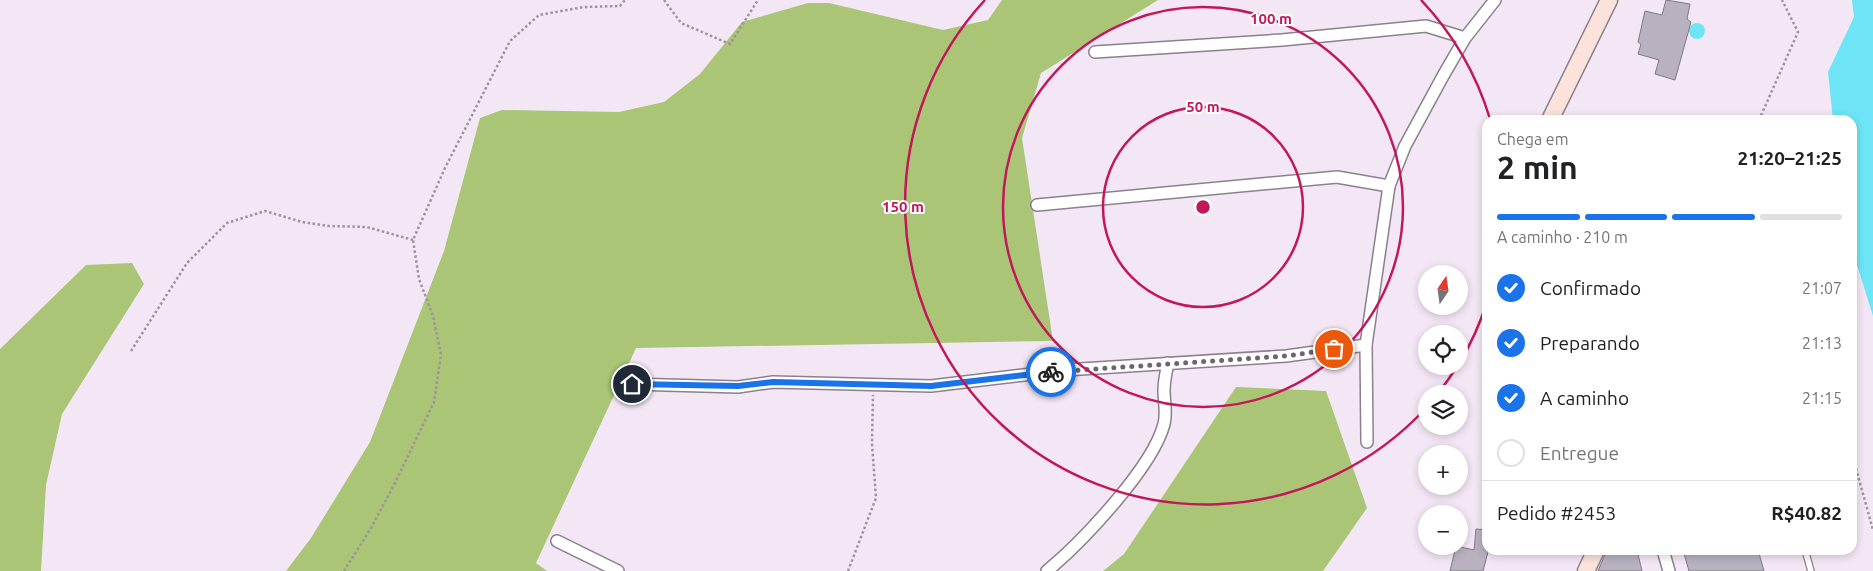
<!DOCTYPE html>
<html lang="pt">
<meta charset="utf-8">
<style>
body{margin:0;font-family:Ubuntu,sans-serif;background:#f6f6f6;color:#202124;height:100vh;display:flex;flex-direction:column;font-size:19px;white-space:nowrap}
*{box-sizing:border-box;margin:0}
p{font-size:16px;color:#757577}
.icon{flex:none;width:28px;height:28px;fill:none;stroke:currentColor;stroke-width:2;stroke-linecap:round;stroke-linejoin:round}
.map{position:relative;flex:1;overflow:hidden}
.sheet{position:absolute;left:1482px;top:115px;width:375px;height:440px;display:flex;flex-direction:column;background:#fff;border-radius:15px;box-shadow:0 2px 8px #0003}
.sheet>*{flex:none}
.needle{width:32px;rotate:13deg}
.tools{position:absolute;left:1418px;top:265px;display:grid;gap:10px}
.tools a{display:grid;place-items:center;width:50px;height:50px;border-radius:50%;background:#fff;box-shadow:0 2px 8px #0003;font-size:25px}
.pin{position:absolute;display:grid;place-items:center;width:42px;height:42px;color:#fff;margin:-21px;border:2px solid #fff;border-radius:50%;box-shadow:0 1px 5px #0007}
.courier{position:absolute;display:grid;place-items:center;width:50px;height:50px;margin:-25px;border:4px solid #1a73e8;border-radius:50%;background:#fff;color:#222;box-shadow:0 1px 6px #0007}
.head em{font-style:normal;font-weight:700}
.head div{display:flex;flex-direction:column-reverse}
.head{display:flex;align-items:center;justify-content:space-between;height:85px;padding:0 15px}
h1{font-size:32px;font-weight:700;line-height:38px}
.bar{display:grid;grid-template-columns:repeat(4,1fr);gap:8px 5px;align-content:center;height:60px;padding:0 15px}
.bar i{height:6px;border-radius:4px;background:#e0e0e0}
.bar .on{background:#1a73e8}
.bar p{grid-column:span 4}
.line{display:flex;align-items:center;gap:12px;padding:0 15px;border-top:1px solid #e0e0e0}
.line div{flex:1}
ol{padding:0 15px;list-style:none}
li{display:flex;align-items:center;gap:15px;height:55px}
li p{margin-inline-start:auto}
li .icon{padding:5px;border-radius:50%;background:#1a73e8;color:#fff;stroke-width:4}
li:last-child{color:#757577}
li i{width:28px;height:28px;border:2px solid #e0e0e0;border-radius:50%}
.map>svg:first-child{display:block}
.forest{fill:#a9c575}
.water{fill:#6ee5f7}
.building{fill:#b9b1c0;stroke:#7f7885}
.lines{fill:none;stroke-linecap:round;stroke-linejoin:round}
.service-casing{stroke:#8b808c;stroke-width:8}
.minor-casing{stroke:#8b808c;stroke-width:14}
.secondary-casing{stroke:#8b808c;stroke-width:19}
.path{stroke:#9c939d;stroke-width:2.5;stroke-dasharray:2.5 2.5;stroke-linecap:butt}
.service{stroke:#fff;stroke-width:5.5}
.minor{stroke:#fff;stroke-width:11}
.secondary{stroke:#fbe3dc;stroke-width:16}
.done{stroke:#6d666e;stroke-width:5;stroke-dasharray:0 9}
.route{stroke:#1a73e8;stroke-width:6}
.ring{fill:none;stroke:#c2185b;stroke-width:2.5}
.centre{fill:#c2185b;stroke:#fff;stroke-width:2.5}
.ring-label{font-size:15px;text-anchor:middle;font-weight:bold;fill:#c2185b;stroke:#fff;stroke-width:4;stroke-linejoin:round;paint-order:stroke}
</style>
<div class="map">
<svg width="1873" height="571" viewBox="0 0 1873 571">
<rect width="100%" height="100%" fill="#f4e7f5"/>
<g class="forest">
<polygon points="1002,0 1158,0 1041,73 1022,138 1053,341 636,348 536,563 547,571 286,571 311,538 370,442 444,251 480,118 502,110 619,112 664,102 700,74 742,22 808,3 829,3 943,30 988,20"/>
<polygon points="132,263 144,284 62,414 46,485 41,571 0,571 0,349 86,265"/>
<polygon points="1236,387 1326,391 1367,508 1323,571 1103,571 1124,554"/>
</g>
<g class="water">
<polygon points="1852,0 1873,0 1873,316 1853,252 1852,120 1833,120 1828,72 1854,17"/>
<circle cx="1697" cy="31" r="8"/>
</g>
<g class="building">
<polygon points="1666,0 1690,4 1687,19 1691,22 1675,80 1655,74 1659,60 1638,54 1641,44 1638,42 1645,11 1662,15"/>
<polygon points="1476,529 1488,530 1488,552 1483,571 1450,571 1456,546 1474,550"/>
<polygon points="1616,550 1637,550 1642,571 1598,571 1606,552"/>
<polygon points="1683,550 1758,550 1764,571 1689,571"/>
</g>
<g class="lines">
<g class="service-casing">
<polyline id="service" points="1805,550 1811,571"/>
</g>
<g class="minor-casing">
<g id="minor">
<polyline points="1095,52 1282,40 1426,26 1465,38"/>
<polyline points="1037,205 1337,177 1389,186"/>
<polyline points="631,384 738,387 773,382 931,386 1065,370 1286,356 1366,345"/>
<polyline points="1367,442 1366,345 1389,186 1405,146 1443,76 1465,38 1495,0"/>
<polyline points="557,541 618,571"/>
<polyline points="1663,550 1669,571"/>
<path d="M1047 571C1082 542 1153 467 1164 424 1167 413 1164 402 1164 390 1164 381 1166 372 1168 363"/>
</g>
</g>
<g class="secondary-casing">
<g id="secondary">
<polyline points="1550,120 1609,0"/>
<polyline points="1586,571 1596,550"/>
</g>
</g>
<g class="path">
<polyline points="664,0 681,23 730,44 758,0"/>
<polyline points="1759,120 1798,32 1782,0"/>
<polyline points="131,351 187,263 227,223 265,211 302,222 329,226 367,227 413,240"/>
<polyline points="1852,454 1873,530"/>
<polyline points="344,571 371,528 394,485 434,402 441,355 433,316 419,279 413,240 445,168 510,41 539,15 584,7 620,6 625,0"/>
<polyline points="848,571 876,498 872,444 873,395"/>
</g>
<use href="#service" class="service"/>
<use href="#minor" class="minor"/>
<use href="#secondary" class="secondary"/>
</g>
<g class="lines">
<polyline class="done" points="1051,372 1286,356 1334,349"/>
<polyline class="route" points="632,384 738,386 773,382 931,386 1051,372"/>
</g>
<g class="ring">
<circle cx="1203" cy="207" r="100"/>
<circle cx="1203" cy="207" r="200"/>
<path d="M1487 302A300 300 0 0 1 1459 364M1456 368A300 300 0 0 1 1439 392M1426 408A300 300 0 1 1 985 0M1421 0A300 300 0 0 1 1490 119"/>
</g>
<circle cx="1203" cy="207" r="8" class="centre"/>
<g class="ring-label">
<text x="1271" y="24">100 m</text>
<text x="1203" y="112">50 m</text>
<text x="903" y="212">150 m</text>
</g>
</svg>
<div class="tools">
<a><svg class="needle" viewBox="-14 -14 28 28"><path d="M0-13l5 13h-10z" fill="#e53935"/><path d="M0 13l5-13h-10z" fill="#757577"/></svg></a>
<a><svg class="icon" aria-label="locate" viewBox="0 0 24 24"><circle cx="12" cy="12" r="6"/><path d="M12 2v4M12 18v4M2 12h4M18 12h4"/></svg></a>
<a><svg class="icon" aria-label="layers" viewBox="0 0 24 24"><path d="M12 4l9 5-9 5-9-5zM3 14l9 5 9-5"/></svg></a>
<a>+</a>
<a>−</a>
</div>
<div class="pin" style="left:1334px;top:349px;background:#ea580c"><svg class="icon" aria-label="bag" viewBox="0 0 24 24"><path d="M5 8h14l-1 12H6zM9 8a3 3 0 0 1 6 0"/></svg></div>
<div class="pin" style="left:632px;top:384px;background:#1f2937"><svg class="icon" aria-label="home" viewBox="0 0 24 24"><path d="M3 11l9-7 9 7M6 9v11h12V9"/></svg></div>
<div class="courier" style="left:1051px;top:372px"><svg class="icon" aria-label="bike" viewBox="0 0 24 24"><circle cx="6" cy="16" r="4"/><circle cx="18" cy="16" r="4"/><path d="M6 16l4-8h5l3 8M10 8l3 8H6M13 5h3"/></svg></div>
<section class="sheet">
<div class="head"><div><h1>2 min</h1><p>Chega em</p></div><em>21:20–21:25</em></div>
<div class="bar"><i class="on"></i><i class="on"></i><i class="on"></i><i></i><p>A caminho · 210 m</p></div>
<ol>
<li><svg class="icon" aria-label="check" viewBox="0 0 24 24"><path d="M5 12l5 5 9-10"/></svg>Confirmado<p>21:07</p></li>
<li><svg class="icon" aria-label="check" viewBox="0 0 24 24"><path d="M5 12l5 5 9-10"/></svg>Preparando<p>21:13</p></li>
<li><svg class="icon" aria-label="check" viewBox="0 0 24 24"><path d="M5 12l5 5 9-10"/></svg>A caminho<p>21:15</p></li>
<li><i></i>Entregue</li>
</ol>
<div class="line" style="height:65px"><div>Pedido #2453</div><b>R$40.82</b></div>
</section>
</div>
